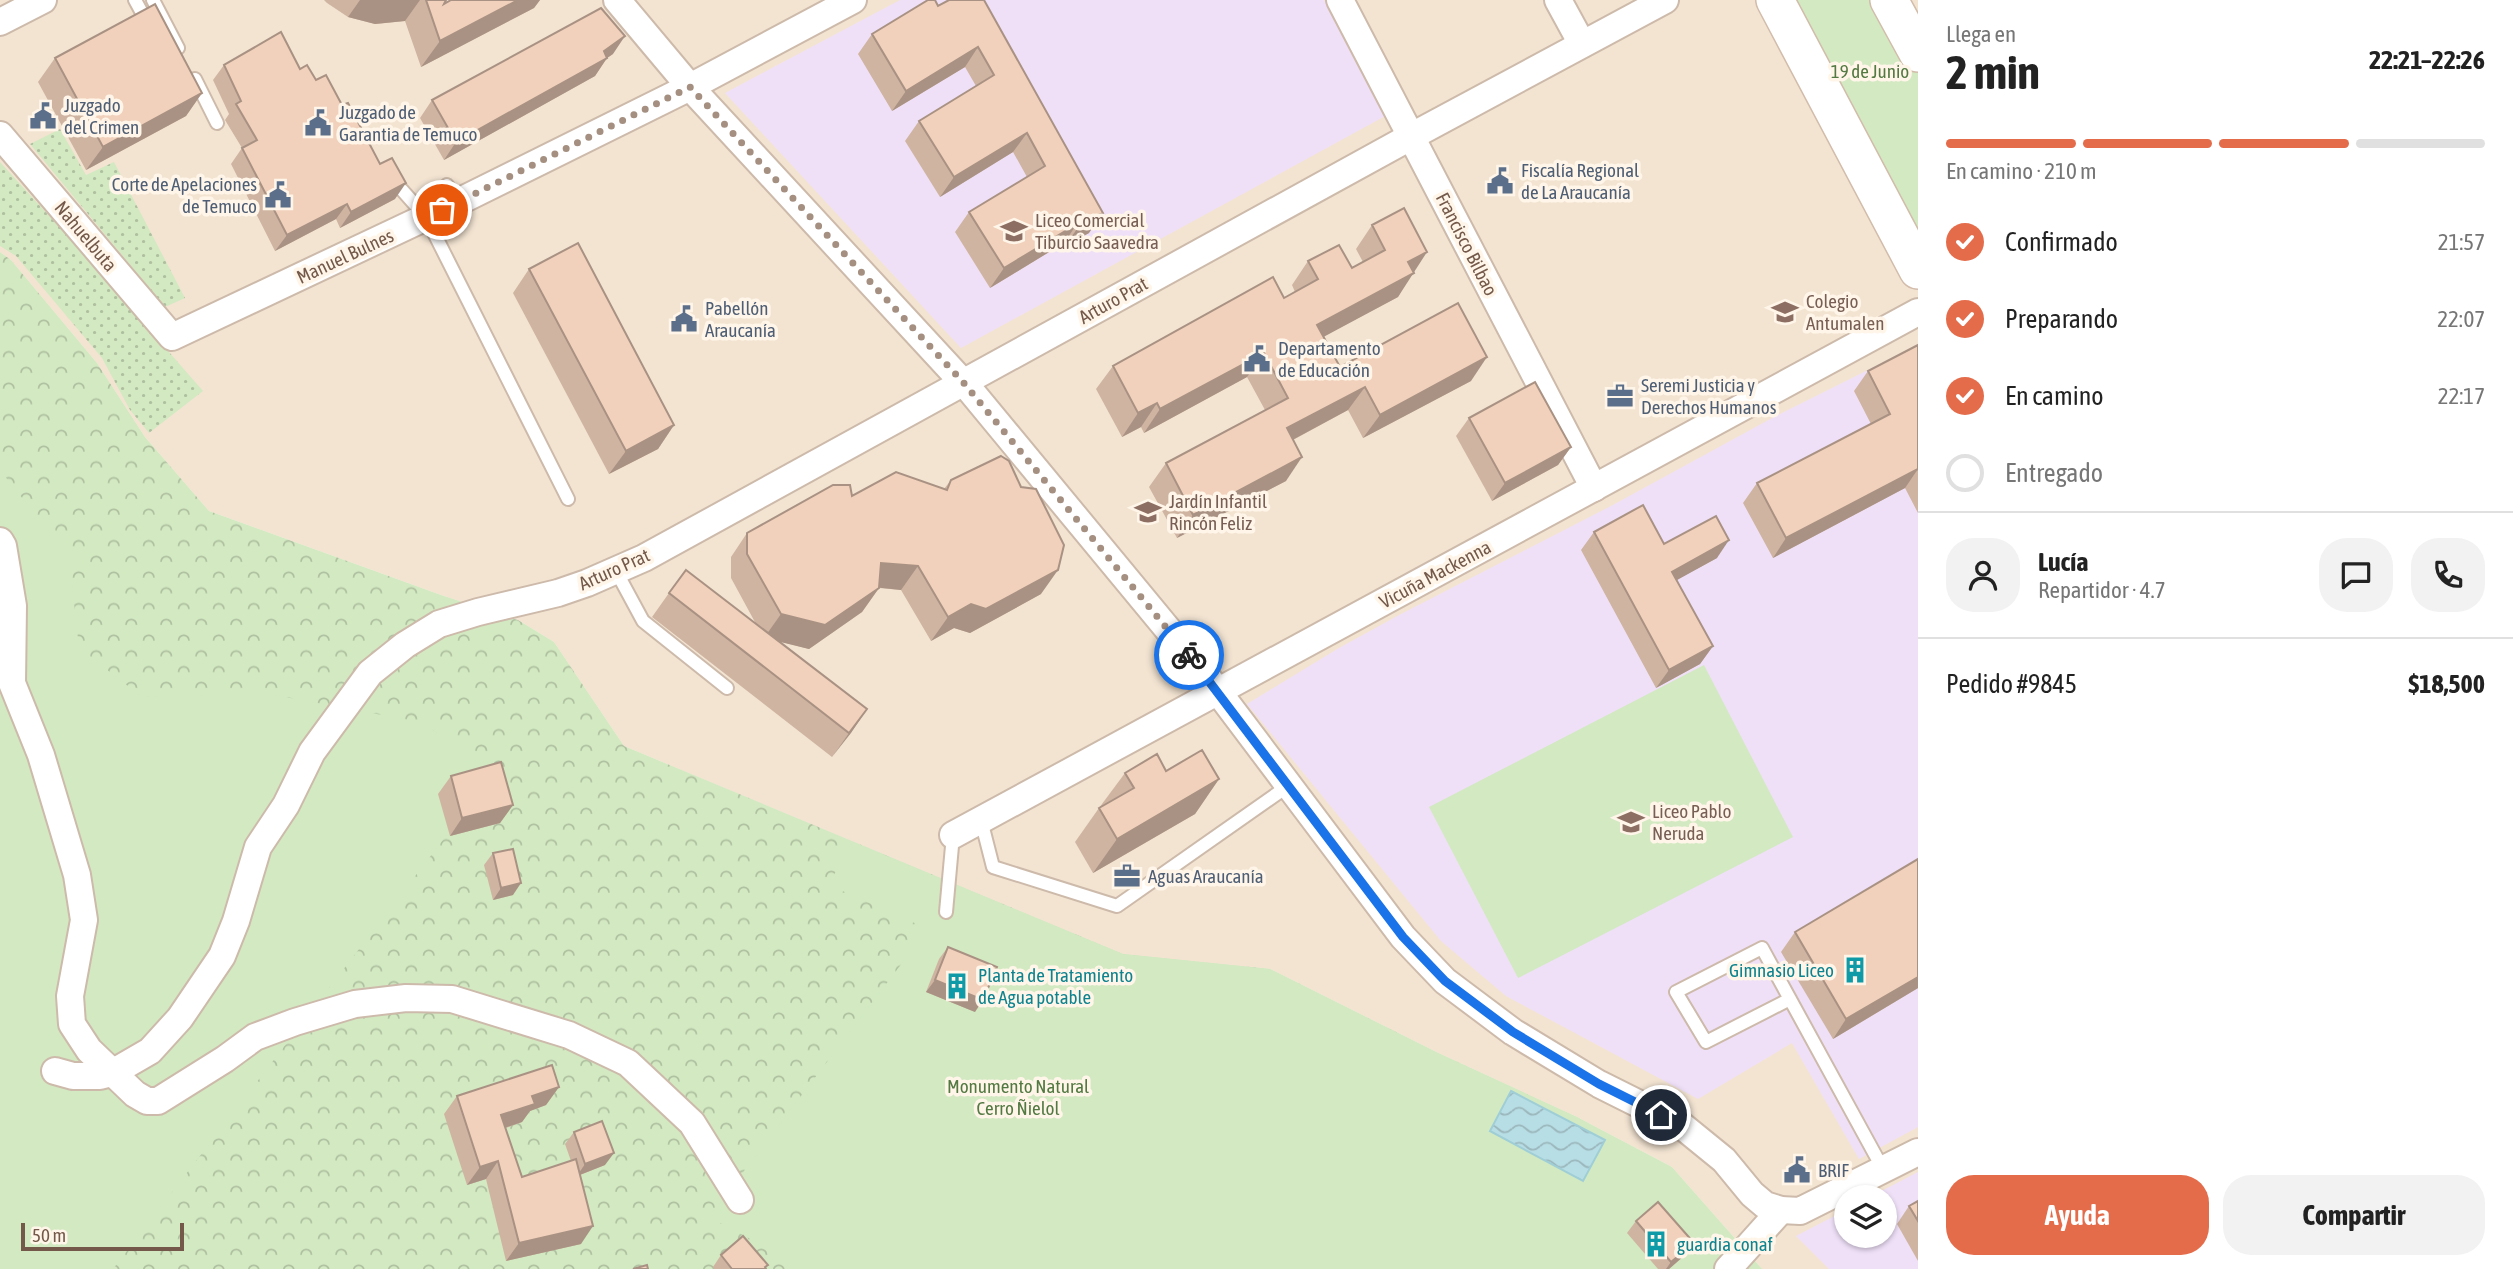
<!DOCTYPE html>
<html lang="es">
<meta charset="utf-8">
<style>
body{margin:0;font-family:"Asap Condensed",sans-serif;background:#f2f2f2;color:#222;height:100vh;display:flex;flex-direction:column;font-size:26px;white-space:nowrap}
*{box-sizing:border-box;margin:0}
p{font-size:23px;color:#767676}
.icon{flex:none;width:38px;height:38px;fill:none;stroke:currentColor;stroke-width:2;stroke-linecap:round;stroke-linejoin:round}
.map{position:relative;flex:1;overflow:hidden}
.drawer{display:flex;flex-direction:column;background:#fff;width:595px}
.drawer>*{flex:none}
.buttons{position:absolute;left:1834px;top:1185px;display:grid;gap:14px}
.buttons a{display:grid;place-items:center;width:63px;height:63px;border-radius:50%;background:#fff;box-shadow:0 2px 5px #0004;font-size:35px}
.scale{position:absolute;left:21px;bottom:18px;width:163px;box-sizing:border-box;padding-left:7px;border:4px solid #74594a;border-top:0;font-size:19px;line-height:24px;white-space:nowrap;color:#74594a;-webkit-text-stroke:5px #fff6e9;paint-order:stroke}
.pin{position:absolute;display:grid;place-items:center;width:60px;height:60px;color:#fff;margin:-30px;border:4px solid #fff;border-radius:50%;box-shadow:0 2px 7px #0007}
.courier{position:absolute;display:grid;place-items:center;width:70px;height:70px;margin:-35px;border:5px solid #1a73e8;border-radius:50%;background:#fff;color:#222;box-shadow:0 2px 9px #0007}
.headline em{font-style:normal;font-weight:700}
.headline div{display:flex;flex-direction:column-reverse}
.headline{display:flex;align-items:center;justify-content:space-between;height:119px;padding:0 28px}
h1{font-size:46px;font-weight:700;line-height:52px}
.bar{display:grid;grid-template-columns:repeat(4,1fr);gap:10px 7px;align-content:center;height:84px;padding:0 28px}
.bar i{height:9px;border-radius:5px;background:#e0e0e0}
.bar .selected{background:#e46c4a}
.bar p{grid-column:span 4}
.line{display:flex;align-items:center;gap:18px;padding:0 28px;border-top:2px solid #e0e0e0}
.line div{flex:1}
.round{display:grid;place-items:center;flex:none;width:74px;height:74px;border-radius:28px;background:#f2f2f2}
ol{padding:0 28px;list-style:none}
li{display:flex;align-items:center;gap:21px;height:77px}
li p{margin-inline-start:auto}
li .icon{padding:7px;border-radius:50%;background:#e46c4a;color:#fff;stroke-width:4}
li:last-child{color:#767676}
li i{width:38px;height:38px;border:4px solid #e0e0e0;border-radius:50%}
.cta{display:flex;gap:14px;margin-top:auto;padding:14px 28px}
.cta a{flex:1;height:80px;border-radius:28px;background:#e46c4a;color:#fff;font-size:28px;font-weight:700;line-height:80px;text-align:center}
.cta a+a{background:#f2f2f2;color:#222}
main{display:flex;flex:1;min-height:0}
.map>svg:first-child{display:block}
.residential{fill:#f3e4d2;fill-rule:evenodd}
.education{fill:#efe0f8}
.grass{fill:url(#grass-dots)}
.forest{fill:url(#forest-crowns)}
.park{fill:#d2e9c2}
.water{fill:url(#water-waves);stroke:#9fced7;stroke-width:2}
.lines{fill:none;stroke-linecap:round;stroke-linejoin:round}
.service-casing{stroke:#cdbaaa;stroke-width:16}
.minor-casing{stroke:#cdbaaa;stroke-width:30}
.secondary-casing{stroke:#d2bcaa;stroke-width:40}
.service{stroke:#fff;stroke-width:12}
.minor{stroke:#fff;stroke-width:26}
.secondary{stroke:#fff;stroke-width:37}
.wall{fill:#cfb4a1}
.shaded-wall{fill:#a99283}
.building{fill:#f1d1bb;stroke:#a99283;stroke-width:2}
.done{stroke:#a48f80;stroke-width:7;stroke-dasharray:0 12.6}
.route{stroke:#1a73e8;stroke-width:9}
.labels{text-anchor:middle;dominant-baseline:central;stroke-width:7;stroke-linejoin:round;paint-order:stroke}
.park-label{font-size:19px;fill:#537942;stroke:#fff6e9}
.service-label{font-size:19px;fill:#4e5e75;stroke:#fff6e9;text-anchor:start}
.education-label{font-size:19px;fill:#785e54;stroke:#fff6e9;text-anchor:start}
.street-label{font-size:19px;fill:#74594a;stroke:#fff6e9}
.culture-label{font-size:19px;fill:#0d838f;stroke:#fff6e9;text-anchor:start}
</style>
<main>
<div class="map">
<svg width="1918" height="1269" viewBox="0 0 1918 1269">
<defs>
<pattern id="grass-dots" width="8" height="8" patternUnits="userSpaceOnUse" patternTransform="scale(1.75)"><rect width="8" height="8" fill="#d2e9c2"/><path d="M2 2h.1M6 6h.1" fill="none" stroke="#afc0a0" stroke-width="1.8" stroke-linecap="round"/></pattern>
<pattern id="forest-crowns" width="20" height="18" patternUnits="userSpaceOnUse" patternTransform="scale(1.75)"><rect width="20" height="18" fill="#d2e9c2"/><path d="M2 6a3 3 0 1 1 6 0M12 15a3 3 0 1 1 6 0" fill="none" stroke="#afc0a0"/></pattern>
<pattern id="water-waves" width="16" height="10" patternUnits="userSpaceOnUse" patternTransform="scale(1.75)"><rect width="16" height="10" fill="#b8dee5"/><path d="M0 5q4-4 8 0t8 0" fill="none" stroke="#9ab7bc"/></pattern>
</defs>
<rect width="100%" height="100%" fill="#fcf2e3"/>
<path class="residential" d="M0 0H1918V1269H1762L1672 1167 1579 1118 1438 1053 1270 969 1123 955 624 746 554 642 518 620 441 595 209 511 145 437 97 363 11 260 0 252ZM1846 1197H1885V1236H1846Z"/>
<g class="education">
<polygon points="900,0 1324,0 1387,115 961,348 725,93"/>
<polygon points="1918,345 1918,1127 1859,1159 1792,1043 1698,1099 1506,996 1441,941 1247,704 1339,648 1401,614 1611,506 1774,417"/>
<polygon points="1918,1172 1918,1269 1829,1269 1796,1236 1846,1210 1846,1236 1885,1236 1885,1197 1870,1197"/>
</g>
<g class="grass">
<polygon points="60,129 86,175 114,162 185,298 165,307 30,144"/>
<polygon points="0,162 73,242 203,391 149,433 130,410 102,358 16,256 0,246"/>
</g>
<polygon class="forest" points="0,252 11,260 97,363 145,437 209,511 441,595 518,620 554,642 624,746 1123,954 1270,969 1438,1053 1579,1118 1762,1269 0,1269"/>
<g class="park">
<polygon points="1784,0 1880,0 1918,69 1918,256"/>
<polygon points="0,470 69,557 79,648 142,697 269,694 425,723 489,780 113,1269 0,1269"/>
<polygon points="1704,665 1793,837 1518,978 1429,807"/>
<polygon points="851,841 1123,954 1270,969 1438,1053 1579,1118 1672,1167 1762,1269 807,1269 709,1217 928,929 829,885"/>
</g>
<polygon class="water" points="1511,1091 1605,1140 1583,1181 1490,1131"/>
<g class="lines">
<g class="service-casing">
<g id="service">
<polyline points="135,0 148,24"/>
<polyline points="153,0 178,48"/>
<polyline points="195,79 217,123"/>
<polyline points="447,185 458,202"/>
<polyline points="402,190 426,217 568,499"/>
<polyline points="616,571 643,621 727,688"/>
<polyline points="981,820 993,867 1117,906 1288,786"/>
<polyline points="946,912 953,835"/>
<polyline points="1790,999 1706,1042 1676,992 1762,948 1883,1169"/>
</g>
</g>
<g class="minor-casing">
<g id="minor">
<polyline points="617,0 690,87 970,390 1204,673 1403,937 1445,981 1513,1032 1599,1084 1681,1125 1724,1160 1752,1194 1765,1205 1781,1210 1800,1211 1918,1152"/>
<polyline points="1340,0 1594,488"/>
<polyline points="1558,0 1582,44"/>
<polyline points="0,22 43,0"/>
<polyline points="0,135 172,337 458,202 690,87 853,0"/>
<polyline points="0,541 3,546 13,606 12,683 41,755 77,875 84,920 70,996 72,1024 89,1050 135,1094 147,1101 158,1101 225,1059 255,1037 295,1022 355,1004 406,998 452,999 569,1035 628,1063 692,1123 740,1200"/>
<polyline points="953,835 1918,312"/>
<polyline points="55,1071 73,1076 100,1076 112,1073 150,1051 180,1018 222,956 236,921 258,847 286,805 312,752 370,673 405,645 439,624 478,612 558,593 587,583 644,558 1412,136 1665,0"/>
<polyline points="1728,1269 1781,1210"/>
</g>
</g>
<g class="secondary-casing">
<g id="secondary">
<polyline points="1775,0 1918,270"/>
<polyline points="1889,0 1918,53"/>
</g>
</g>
<use href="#service" class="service"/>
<use href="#minor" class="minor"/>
<use href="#secondary" class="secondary"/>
</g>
<g class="wall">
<polygon points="324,0 446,0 444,4 451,0 540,0 534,8 421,67 405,21 375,24 348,17 327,3"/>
<polygon points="984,0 1089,233 1065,246 1064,243 990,288 955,232 969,212 1027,177 1013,152 940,197 905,141 919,121 976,86 965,67 892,111 858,54 872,34 938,6"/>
<polygon points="613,54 607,58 595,76 444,160 420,118 432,100"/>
<polygon points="55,58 202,93 186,116 86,170 38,82"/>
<polygon points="224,65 300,69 316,80 342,105 395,199 340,228 336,219 275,251 231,164 242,148 225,120 229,114 213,80"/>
<polygon points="1372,225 1413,271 1398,297 1324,336 1340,367 1471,381 1363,438 1348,410 1293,440 1286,481 1177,538 1149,487 1166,463 1265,410 1247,377 1144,433 1141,427 1122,437 1096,389 1113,366 1284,298 1295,292 1292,285 1308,261 1352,268 1363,262 1356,249"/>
<polygon points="529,269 674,425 658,449 609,474 513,293"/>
<polygon points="1918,345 1918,513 1905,488 1773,558 1743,503 1757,483 1871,424 1854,391 1868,371"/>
<polygon points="1469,418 1571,447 1558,465 1492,501 1456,436"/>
<polygon points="951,480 1041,594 970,633 954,628 931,641 901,590 879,588 862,612 809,649 779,641 867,709 832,757 652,617 669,593 756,624 731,578 731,557 747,533 852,496 944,489"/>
<polygon points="1594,532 1664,544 1717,558 1676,580 1713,646 1700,664 1656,688 1581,550"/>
<polygon points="1166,771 1219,779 1195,814 1093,873 1075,842 1099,808 1125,773"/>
<polygon points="451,776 513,805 500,823 450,836 438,794"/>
<polygon points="493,853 513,895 493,900 484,865"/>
<polygon points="1918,859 1918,988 1833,1039 1781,952 1795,932"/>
<polygon points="948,947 975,1012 926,992 939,959"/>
<polygon points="559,1087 546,1105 530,1111 522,1122 506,1128 522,1177 571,1161 565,1144 574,1132 605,1165 580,1175 581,1244 506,1261 486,1179 467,1185 444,1114 457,1096"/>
<polygon points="1918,1201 1918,1261 1897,1224 1909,1206"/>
<polygon points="1636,1221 1685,1255 1669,1269 1658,1269 1627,1233"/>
<polygon points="721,1255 768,1265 766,1268 766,1269 714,1269 713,1267"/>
</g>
<g class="shaded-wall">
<polygon points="360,0 420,0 405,21 375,24 348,17"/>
<polygon points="518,0 540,0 534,8 421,67 440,41"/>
<polygon points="625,36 613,54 607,58 595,76 444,160 456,142"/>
<polygon points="978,47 965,67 892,111 906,91"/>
<polygon points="202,93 186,116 86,170 103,147"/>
<polygon points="1027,133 1013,152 940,197 954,177"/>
<polygon points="406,183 395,199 340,228 351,212"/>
<polygon points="347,204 336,219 275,251 287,235"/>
<polygon points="1103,213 1089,233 1065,246 1079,226"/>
<polygon points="1077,224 1064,243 990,288 1004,268"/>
<polygon points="1427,252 1398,297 1301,349 1317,325 1408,262"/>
<polygon points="1264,353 1247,377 1144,433 1160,409"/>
<polygon points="1487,357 1471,381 1363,438 1380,415"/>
<polygon points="1365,387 1348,410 1270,452 1287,428"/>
<polygon points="1157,403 1141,427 1122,437 1138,413"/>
<polygon points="674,425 658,449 609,474 626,451"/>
<polygon points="1571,447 1558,465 1492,501 1505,483"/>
<polygon points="1302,457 1286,481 1177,538 1193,515"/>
<polygon points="1918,469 1905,488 1773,558 1786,538"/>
<polygon points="1729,540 1717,558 1659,590 1672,572"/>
<polygon points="881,563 918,566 901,590 864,586"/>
<polygon points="1058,570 1041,594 970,633 954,628 931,641 948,617 971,604"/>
<polygon points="879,588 862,612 809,649 764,638 781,614"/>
<polygon points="1713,646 1700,664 1656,688 1669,670"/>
<polygon points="867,709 851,733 832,757 849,733"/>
<polygon points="1219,779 1195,814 1093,873 1117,839"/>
<polygon points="513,805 500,823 450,836 462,818"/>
<polygon points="521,883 513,895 493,900 501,888"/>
<polygon points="1918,977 1918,988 1833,1039 1846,1019"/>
<polygon points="935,980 983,1000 975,1012 926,992"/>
<polygon points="559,1087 546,1105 530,1111 522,1122 489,1133 501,1115 532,1096"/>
<polygon points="614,1153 605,1165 577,1176 585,1164"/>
<polygon points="498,1161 486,1179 467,1185 480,1167"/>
<polygon points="593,1226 581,1244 506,1261 519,1243"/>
<polygon points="1694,1243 1685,1255 1669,1269 1666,1269 1671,1262"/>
</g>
<g class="building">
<polygon points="426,0 446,0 444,4 451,0 518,0 440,41"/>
<polygon points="928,0 935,0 938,6 949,0 984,0 1103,213 1079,226 1077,224 1004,268 969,212 1045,166 1027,133 954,177 919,121 994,75 978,47 906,91 872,34"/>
<polygon points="155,4 202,93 103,147 55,58"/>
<polygon points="601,8 625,36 604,51 607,58 456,142 432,100"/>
<polygon points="281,32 300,69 307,65 316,80 326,75 342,105 348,103 380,164 392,158 406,183 351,212 347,204 287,235 242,148 257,140 236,104 241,101 224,65"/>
<polygon points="1404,208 1427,252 1408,262 1414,273 1317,325 1340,367 1458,303 1487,357 1380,415 1365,387 1287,428 1302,457 1193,515 1166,463 1288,398 1264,353 1160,409 1157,403 1138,413 1113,366 1273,277 1284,298 1318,279 1308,261 1339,245 1352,268 1385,250 1372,225"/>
<polygon points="578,243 674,425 626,451 529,269"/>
<polygon points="1918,345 1918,469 1786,538 1757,483 1890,414 1868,371"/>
<polygon points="1535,382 1571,447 1505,483 1469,418"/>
<polygon points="1001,456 1009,461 1021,487 1036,489 1064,545 1058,570 986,609 971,604 948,617 918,566 881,563 879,588 825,625 781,614 747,554 747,533 833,485 850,485 852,496 896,472 947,490 951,480"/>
<polygon points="1643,505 1664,544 1716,516 1729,540 1672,572 1713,646 1669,670 1594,532"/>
<polygon points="686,570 867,709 849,733 669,593"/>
<polygon points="1202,750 1219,779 1117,839 1099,808 1134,788 1125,773 1157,754 1166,771"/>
<polygon points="501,762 513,805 462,818 451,776"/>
<polygon points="513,849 521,883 501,888 493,853"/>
<polygon points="1918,859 1918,977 1846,1019 1795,932"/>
<polygon points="948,947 997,967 983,1000 935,980"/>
<polygon points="552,1065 559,1087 532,1096 535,1104 501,1115 522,1177 576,1159 593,1226 519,1243 498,1161 480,1167 457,1096"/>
<polygon points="602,1121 614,1153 585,1164 574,1132"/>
<polygon points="1918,1201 1918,1221 1909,1206"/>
<polygon points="1658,1202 1694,1243 1671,1262 1636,1221"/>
<polygon points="743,1236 768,1265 765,1267 766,1269 732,1269 721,1255"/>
<polygon points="647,1265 648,1269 633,1269"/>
</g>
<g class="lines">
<polyline class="done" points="442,210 690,87 963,382 1189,655"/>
<polyline class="route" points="1189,655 1403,937 1445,981 1513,1032 1599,1084 1661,1115"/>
</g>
<defs>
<g id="civic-bare" transform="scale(2.1)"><path d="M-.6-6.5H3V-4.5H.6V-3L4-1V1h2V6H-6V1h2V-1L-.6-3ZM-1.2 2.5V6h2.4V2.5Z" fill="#5c6f8a" stroke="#fff6e9" stroke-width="2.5" paint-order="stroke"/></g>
<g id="school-bare" transform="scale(2.1)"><path d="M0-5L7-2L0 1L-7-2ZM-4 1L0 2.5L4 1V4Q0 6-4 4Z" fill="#8d6e63" stroke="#fff6e9" stroke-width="2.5" paint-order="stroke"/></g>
<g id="office-bare" transform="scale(2.1)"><path d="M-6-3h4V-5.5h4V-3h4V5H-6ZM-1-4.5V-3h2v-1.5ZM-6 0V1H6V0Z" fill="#5c6f8a" stroke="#fff6e9" stroke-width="2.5" paint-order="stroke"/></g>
<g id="building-bare" transform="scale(2.1)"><path d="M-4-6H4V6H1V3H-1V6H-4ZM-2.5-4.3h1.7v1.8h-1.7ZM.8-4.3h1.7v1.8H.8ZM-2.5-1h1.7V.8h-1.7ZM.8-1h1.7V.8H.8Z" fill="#0f9aa8" stroke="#fff6e9" stroke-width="2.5" paint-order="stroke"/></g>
</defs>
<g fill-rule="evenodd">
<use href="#civic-bare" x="43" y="116"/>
<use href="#civic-bare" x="318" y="123"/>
<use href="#civic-bare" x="1500" y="181"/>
<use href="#civic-bare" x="278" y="195"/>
<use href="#school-bare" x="1014" y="231"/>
<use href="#school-bare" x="1785" y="312"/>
<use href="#civic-bare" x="684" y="319"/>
<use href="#civic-bare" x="1257" y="359"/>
<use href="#office-bare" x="1620" y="396"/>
<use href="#school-bare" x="1148" y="512"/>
<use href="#school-bare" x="1631" y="822"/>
<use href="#office-bare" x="1127" y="876"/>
<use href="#building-bare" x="1855" y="970"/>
<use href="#building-bare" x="957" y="986"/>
<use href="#civic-bare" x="1797" y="1170"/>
<use href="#building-bare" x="1656" y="1244"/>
</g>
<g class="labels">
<g class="park-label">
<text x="1870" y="71">19 de Junio</text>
<text x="1018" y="1086">Monumento Natural<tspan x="1018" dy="22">Cerro Ñielol</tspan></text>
</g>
<g class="service-label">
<text x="64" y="105">Juzgado<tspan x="64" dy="22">del Crimen</tspan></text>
<text x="339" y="112">Juzgado de<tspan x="339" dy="22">Garantia de Temuco</tspan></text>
<text x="1521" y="170">Fiscalía Regional<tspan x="1521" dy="22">de La Araucanía</tspan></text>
<text x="257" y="184" text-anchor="end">Corte de Apelaciones<tspan x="257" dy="22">de Temuco</tspan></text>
<text x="705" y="308">Pabellón<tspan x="705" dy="22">Araucanía</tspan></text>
<text x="1278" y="348">Departamento<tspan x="1278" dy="22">de Educación</tspan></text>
<text x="1641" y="385">Seremi Justicia y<tspan x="1641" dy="22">Derechos Humanos</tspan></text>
<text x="1148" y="876">Aguas Araucanía</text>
<text x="1818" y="1170">BRIF</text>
</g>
<g class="education-label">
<text x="1035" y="220">Liceo Comercial<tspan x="1035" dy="22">Tiburcio Saavedra</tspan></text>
<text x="1806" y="301">Colegio<tspan x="1806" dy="22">Antumalen</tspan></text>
<text x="1169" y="501">Jardín Infantil<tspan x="1169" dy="22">Rincón Feliz</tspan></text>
<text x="1652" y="811">Liceo Pablo<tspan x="1652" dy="22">Neruda</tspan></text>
</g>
<g class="street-label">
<text transform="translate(86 236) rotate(50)">Nahuelbuta</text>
<text transform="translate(1467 244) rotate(63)">Francisco Bilbao</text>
<text transform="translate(345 256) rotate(-25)">Manuel Bulnes</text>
<text transform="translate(1113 300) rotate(-29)">Arturo Prat</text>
<text transform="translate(614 569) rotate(-24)">Arturo Prat</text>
<text transform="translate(1435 574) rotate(-28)">Vicuña Mackenna</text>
</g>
<g class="culture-label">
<text x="1834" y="970" text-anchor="end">Gimnasio Liceo</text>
<text x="978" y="975">Planta de Tratamiento<tspan x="978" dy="22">de Agua potable</tspan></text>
<text x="1677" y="1244">guardia conaf</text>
</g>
</g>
</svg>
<div class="buttons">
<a><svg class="icon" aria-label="layers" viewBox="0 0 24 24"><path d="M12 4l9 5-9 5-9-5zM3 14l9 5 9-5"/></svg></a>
</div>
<div class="scale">50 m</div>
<div class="pin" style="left:442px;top:210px;background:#ea580c"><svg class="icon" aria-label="bag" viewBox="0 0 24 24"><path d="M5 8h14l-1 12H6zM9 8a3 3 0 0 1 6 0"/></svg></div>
<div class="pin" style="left:1661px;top:1115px;background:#1f2937"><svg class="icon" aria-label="home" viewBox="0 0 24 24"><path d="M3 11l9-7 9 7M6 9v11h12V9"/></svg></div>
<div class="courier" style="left:1189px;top:655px"><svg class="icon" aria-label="bike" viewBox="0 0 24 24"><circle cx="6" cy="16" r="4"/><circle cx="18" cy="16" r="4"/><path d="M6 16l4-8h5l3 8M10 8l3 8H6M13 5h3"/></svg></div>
</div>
<section class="drawer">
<div class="headline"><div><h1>2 min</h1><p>Llega en</p></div><em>22:21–22:26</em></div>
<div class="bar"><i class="selected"></i><i class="selected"></i><i class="selected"></i><i></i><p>En camino · 210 m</p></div>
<ol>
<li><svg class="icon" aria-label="check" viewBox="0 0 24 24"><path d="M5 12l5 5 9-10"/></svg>Confirmado<p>21:57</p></li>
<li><svg class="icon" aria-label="check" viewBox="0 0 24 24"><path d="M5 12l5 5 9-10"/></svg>Preparando<p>22:07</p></li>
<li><svg class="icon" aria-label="check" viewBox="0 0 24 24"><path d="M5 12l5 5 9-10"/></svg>En camino<p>22:17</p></li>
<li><i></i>Entregado</li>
</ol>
<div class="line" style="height:126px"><a class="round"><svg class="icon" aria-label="person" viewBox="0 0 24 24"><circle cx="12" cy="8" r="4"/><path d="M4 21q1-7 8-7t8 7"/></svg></a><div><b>Lucía</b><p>Repartidor · 4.7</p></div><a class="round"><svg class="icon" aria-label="chat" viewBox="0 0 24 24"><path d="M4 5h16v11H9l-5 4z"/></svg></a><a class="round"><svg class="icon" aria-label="phone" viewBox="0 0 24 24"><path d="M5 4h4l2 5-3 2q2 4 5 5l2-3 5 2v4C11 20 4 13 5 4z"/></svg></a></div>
<div class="line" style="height:91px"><div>Pedido #9845</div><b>$18,500</b></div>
<div class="cta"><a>Ayuda</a><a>Compartir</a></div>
</section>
</main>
